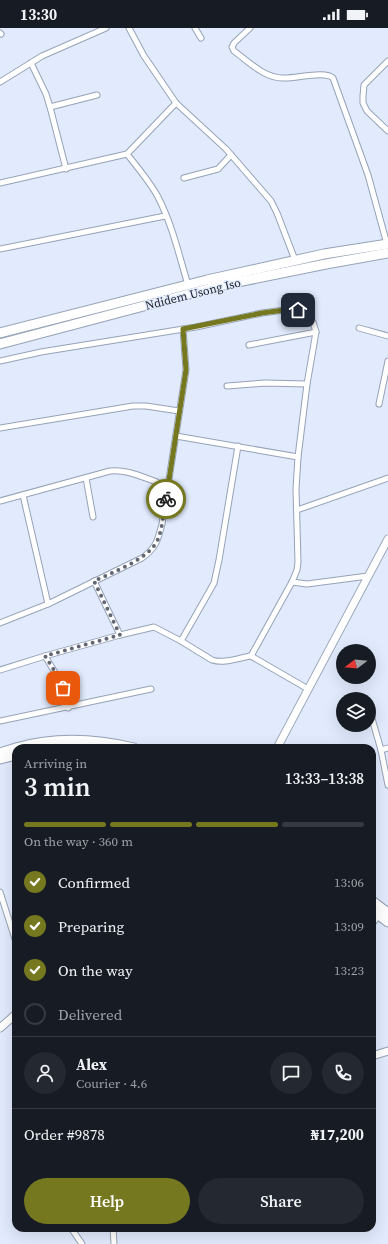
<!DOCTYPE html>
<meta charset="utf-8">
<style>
body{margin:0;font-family:"Source Serif 4",serif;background:#242831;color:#f1f3f6;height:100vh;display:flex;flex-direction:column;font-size:15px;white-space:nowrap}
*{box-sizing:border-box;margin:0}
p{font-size:13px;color:#9ea1a6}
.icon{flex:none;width:22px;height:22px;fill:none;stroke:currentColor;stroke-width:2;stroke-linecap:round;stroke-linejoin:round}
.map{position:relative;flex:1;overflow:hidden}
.panel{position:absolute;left:12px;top:716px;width:364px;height:488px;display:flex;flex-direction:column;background:#171b24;border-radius:12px;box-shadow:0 4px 16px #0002}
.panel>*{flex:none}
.needle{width:26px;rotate:254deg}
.buttons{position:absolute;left:336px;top:616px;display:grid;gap:8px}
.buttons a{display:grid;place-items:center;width:40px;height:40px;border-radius:50%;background:#171b24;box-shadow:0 4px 16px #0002;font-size:20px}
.pin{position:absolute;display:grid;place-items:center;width:34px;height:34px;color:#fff;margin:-17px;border-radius:8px;box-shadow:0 2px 6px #0006}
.courier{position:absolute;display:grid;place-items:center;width:40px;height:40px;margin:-20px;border:3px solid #75781f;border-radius:50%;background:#fff;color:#222;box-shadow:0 1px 5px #0007}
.overview em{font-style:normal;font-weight:600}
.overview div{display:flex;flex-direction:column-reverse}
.overview{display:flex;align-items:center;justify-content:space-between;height:68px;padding:0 12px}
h1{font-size:26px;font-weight:600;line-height:30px}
.bar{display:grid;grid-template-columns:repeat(4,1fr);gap:6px 4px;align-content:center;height:48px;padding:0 12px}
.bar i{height:5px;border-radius:3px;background:#363941}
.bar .on{background:#75781f}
.bar p{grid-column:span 4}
.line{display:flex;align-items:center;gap:10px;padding:0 12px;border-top:1px solid #363941}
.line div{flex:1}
.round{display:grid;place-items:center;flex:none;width:42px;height:42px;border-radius:21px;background:#242831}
ol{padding:0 12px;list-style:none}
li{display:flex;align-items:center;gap:12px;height:44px}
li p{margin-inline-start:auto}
li .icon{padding:4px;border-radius:50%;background:#75781f;color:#fff;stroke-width:4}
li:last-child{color:#9ea1a6}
li i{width:22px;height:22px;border:2px solid #363941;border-radius:50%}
.primary-button{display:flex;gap:8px;margin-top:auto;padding:8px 12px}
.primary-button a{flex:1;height:46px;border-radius:24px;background:#75781f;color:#fff;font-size:16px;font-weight:600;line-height:46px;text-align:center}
.primary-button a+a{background:#242831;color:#f1f3f6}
.status{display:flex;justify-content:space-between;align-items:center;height:28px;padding:0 20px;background:#171b24;direction:ltr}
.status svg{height:11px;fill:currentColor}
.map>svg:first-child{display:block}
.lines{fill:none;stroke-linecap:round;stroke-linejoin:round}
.street-casing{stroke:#96a2b7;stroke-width:7}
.secondary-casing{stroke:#96a2b7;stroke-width:9}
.highway-casing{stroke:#96a2b7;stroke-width:11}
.street{stroke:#fff;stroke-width:5}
.secondary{stroke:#fff;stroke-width:7}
.highway{stroke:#fff;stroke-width:9}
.done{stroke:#626873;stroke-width:4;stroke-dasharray:0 7.2}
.route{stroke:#75781f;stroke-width:5}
.labels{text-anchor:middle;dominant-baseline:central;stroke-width:3;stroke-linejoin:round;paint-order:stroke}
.street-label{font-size:12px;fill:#1d2129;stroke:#e1ebfd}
</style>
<div class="status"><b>13:30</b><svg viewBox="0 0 49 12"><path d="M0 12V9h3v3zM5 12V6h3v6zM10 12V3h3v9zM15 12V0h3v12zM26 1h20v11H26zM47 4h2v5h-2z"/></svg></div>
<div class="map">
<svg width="388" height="1216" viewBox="0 0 388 1216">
<rect width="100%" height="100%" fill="#e1ebfd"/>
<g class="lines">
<g class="street-casing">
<g id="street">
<polyline points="129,0 144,28 176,75 226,121 271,173 277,185 295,232"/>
<polyline points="195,0 201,10"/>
<path d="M250 0 234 15 232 19 234 23C249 34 264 50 283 50 295 51 325 42 333 50L368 147 387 216"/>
<polyline points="0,5 1,6"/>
<polyline points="388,33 364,57 363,68 363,75 367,83 388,103"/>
<polyline points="31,35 46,66 50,79 66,141"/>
<polyline points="0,54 42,28 106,0"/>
<polyline points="50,79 97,67"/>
<path d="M127 126C138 140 150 154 158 169 172 196 179 227 188 257"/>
<polyline points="184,150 218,141 231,127"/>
<polyline points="0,155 127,126 176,75"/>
<polyline points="0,221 165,188"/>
<polyline points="359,300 388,308"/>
<polyline points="249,317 316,304"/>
<polyline points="0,333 41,324 196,299 262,285 292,281 304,284 313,294 316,304 307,356 298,429 296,461 298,534 297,542 292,554 251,628"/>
<polyline points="227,358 265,355 307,356"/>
<polyline points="379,376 388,333"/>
<polyline points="0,400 133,378 146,378 179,383"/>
<polyline points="176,408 298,429"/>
<polyline points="86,450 93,489"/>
<polyline points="23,467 48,576"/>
<path d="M0 473 110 443C126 441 142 449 157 454"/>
<polyline points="297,482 388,450"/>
<polyline points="94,553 120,607"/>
<polyline points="292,554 307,556 368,548"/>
<path d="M0 595 48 576 142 530C156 520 158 512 162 496L186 342 183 301"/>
<polyline points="181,613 209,564 214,555 219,532 238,418"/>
<polyline points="45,628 62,656 68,680"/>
<path d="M0 642 45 628 120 607 154 599 181 613 212 632C224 636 238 630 251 628L308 661"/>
<polyline points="369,680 381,722 388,757"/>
<polyline points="0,693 151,661"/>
<polyline points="381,722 388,720"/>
<polyline points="0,864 16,914"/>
<polyline points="372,896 379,887"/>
<polyline points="71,1200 82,1216"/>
<polyline points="113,1200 114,1216"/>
</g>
</g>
<g class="secondary-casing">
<g id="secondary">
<polyline points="277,720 388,511"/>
<polyline points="0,1000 16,986"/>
<polyline points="372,1028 388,1023"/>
</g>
</g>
<g class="highway-casing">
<g id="highway">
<polyline points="0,305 207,252 324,226 388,216"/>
<polyline points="0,316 223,257 326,236 388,225"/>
<path d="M16 720C54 709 96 711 134 720"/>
<polyline points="0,725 16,720"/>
<polyline points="0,731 16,727"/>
<polyline points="372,873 388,885"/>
<polyline points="372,882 388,894"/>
</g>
</g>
<use href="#street" class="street"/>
<use href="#secondary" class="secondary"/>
<use href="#highway" class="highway"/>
</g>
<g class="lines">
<path class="done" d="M63 660 61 653 45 628 120 607 94 553C113 544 150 531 158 511 163 499 163 484 166 471"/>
<polyline class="route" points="166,471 186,342 183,301 262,285 292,281 298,282"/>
</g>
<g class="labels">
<g class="street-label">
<text transform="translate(193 266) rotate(-14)">Ndidem Usong Iso</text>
</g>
</g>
</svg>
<div class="buttons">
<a><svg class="needle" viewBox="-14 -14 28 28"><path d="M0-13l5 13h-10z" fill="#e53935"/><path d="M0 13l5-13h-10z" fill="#9ea1a6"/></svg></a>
<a><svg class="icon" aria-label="layers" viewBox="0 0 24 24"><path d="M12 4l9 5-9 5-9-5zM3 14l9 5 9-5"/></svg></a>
</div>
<div class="pin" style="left:63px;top:660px;background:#ea580c"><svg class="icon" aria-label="bag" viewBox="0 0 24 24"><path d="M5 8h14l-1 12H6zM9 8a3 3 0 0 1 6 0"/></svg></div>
<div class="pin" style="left:298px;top:282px;background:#1f2937"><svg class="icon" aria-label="home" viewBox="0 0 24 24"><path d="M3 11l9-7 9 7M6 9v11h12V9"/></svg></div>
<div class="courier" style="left:166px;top:471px"><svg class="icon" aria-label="bike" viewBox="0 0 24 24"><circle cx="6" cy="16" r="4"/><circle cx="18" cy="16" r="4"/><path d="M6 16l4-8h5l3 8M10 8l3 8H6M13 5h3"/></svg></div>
<section class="panel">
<div class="overview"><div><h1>3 min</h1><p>Arriving in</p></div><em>13:33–13:38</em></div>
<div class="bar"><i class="on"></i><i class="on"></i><i class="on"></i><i></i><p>On the way · 360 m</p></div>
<ol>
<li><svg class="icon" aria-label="check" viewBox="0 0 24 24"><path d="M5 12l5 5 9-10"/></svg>Confirmed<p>13:06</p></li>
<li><svg class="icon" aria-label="check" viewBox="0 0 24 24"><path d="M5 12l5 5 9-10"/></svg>Preparing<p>13:09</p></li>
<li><svg class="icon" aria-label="check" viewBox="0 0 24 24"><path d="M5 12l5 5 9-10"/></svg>On the way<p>13:23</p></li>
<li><i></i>Delivered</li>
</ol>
<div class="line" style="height:72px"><a class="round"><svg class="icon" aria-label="person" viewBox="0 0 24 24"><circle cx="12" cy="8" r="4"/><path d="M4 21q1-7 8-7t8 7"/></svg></a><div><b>Alex</b><p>Courier · 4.6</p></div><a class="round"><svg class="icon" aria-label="chat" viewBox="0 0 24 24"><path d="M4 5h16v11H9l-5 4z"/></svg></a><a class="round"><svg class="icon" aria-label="phone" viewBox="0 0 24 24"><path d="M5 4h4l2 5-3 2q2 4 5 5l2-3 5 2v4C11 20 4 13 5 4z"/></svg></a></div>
<div class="line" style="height:52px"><div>Order #9878</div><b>₦17,200</b></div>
<div class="primary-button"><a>Help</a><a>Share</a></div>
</section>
</div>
